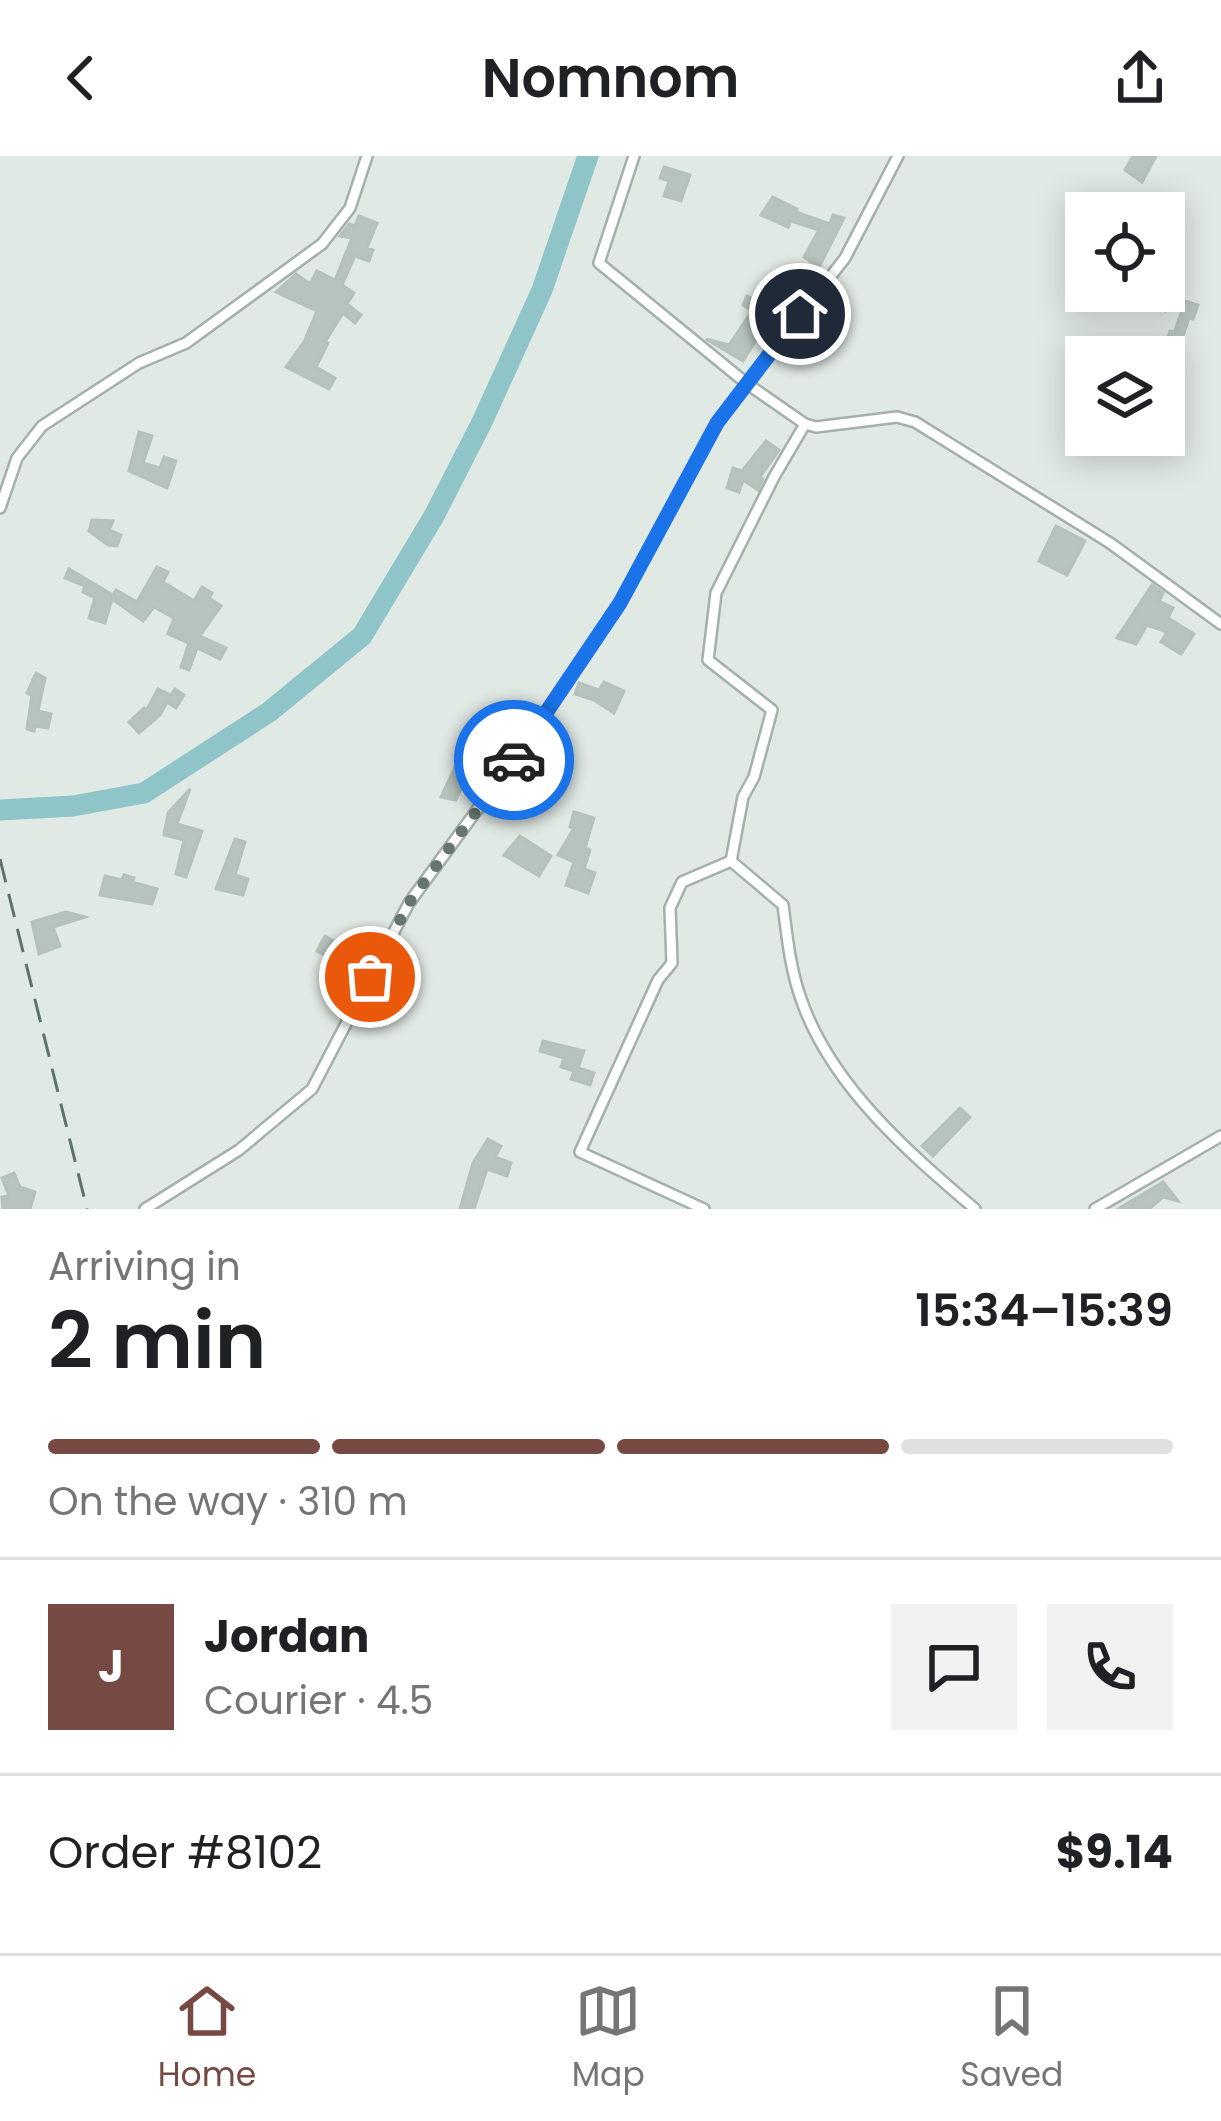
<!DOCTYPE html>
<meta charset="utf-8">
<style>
body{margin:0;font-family:Poppins,sans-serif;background:#f2f2f2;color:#202124;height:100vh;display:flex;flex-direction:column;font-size:45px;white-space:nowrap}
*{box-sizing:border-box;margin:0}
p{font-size:39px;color:#757577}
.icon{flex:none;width:66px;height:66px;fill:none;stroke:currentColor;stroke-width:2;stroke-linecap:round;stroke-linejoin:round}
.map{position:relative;height:1053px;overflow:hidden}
.sheet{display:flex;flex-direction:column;background:#fff;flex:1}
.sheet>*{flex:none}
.fabs{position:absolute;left:1065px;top:36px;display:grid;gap:24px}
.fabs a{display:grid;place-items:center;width:120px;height:120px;border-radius:0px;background:#fff;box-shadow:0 6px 30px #0003;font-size:60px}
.pin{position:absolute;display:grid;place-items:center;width:102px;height:102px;color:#fff;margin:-51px;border:6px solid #fff;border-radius:50%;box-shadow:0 3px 12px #0007}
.courier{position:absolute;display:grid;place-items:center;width:120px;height:120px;margin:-60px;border:9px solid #1a73e8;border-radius:50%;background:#fff;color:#222;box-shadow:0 3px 15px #0007}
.head em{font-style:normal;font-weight:600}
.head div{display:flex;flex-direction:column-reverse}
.head{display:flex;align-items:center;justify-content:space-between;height:204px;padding:0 48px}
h1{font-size:78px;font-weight:600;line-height:90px}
.bar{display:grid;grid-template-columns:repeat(4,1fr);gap:18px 12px;align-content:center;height:144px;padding:0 48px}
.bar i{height:15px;border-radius:9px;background:#e0e0e0}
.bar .selected{background:#764a43}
.bar p{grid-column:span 4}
.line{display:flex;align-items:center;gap:30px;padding:0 48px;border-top:3px solid #e0e0e0}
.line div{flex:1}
.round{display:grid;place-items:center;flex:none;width:126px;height:126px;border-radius:0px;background:#f2f2f2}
header{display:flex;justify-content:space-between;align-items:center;height:156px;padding:0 48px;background:#fff;font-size:54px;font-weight:600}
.tab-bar{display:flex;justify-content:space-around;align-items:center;height:168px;border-top:3px solid #e0e0e0;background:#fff;font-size:33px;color:#757577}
.tab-bar a{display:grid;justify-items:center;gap:6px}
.tab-bar .selected{color:#764a43}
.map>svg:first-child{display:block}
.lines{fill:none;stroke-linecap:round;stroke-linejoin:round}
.river{stroke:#8fc4c8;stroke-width:21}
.building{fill:#b7c4bd;stroke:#b4c2bb;stroke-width:3}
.minor-casing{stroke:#a4b0ab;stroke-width:14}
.minor{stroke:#fff;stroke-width:9}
.rail{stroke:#5e736c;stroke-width:3;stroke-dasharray:24 12;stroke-linecap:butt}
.done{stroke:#66766f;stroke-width:12;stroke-dasharray:0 21.6}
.route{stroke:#1a73e8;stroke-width:15}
</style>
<header><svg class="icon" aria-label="back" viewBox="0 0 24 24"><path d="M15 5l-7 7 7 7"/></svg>Nomnom<svg class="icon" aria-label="share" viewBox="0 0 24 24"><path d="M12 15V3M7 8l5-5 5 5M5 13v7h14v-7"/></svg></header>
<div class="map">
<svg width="1221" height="1053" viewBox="0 0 1221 1053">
<rect width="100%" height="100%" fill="#e1e9e5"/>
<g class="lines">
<polyline class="river" points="0,654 73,650 144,637 269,556 362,480 434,360 482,266 542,134 588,0"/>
</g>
<g class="building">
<polygon points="1133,0 1156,0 1142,26 1125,14"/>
<polygon points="664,11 690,19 681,45 664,40 669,25 660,22"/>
<polygon points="773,41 797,53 796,56 830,68 833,59 844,62 819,111 804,101 819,74 791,65 788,71 761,59"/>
<polygon points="359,60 377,67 367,92 373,94 369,105 355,100 342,129 354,137 347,148 361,159 355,167 343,157 325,186 328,187 316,211 335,222 329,233 286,211 304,186 317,155 276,136 296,118 310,128 317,115 335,124 352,82 340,80 349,68 355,70"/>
<polygon points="1127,135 1166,135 1173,140 1165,155 1147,145 1142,153 1123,140"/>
<polygon points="830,139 844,149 833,166 837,169 830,179 816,169 827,152 823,149"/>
<polygon points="747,140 774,156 743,205 706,183 729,189 752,155 743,149"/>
<polygon points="1185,145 1198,149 1193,163 1189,162 1179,192 1166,188 1170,175 1178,177 1175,175"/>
<polygon points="139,276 152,280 143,307 160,312 164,301 176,305 167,332 129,315"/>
<polygon points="766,285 779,294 760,321 763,323 758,334 743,324 739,336 727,332 733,312 742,315"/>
<polygon points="92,364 113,365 109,374 121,379 117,390 108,389 89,375"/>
<polygon points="1056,370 1085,385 1067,419 1039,405"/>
<polygon points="157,411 168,416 163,426 194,445 202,431 212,437 209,442 221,450 200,480 226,492 220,503 197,492 189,514 181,511 189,487 168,478 174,462 154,451 143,465 112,443 105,467 89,462 95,442 83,436 85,430 65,422 69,413 113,439 116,434 137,446"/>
<polygon points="1152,429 1163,437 1159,445 1173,452 1168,462 1194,478 1181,498 1161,486 1167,476 1147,469 1136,488 1117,482"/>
<polygon points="36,517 45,522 38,555 51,558 48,572 35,570 34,575 27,573 32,539 27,537"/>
<polygon points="604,526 624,535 614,557 594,544 575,538 579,527 599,534"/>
<polygon points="158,533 171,539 175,533 184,539 176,552 167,546 160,559 139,577 129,566 144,552 146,555"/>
<polygon points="468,584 501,605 489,622 471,610 456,644 441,641"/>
<polygon points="190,633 177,668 202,675 186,721 176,718 184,684 164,679 168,657"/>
<polygon points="574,656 594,662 585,692 590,694 584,713 595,717 588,737 566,729 574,706 558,699 574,672 570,671"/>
<polygon points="520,680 551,700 539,720 504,699"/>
<polygon points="235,683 245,686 235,719 248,723 243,739 216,733"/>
<polygon points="124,719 134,722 132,726 157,733 152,748 100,739 105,720 122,724"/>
<polygon points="66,756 85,761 53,771 60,790 39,798 32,766"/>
<polygon points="325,780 349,794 344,809 317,795"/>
<polygon points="543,885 584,895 578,912 594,917 590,929 571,923 574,915 561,911 564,902 540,895"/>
<polygon points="960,952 970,961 933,1000 922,990"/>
<polygon points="488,983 501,990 495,1001 511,1007 507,1020 487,1013 474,1053 460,1053 473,1007"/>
<polygon points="14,1017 20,1031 35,1036 30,1053 3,1053 2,1041 9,1040 2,1022"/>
<polygon points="1163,1026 1178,1045 1163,1041 1149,1053 1118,1053"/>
</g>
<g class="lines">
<g class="minor-casing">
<g id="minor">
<polyline points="634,0 599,107 746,227 805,268 816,271 897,261 915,266 1110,387 1221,468"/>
<polyline points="0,352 17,302 42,270 139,207 186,187 322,88 350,52 367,0"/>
<path d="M731 705 783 749C787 780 790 811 800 840 829 928 907 995 975 1053"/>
<polyline points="145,1053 239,994 312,933 409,747 536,573 620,447 717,267 845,102 898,0"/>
<polyline points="704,1053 580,996 658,824 672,807 670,752 682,726 731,705 743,641 754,621 772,554 708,504 716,437 774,321 805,268"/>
<polyline points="1095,1053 1221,980"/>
</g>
</g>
<use href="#minor" class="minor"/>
<polyline class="rail" points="0,703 87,1053"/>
</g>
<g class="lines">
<polyline class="done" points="370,821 409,747 514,604"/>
<polyline class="route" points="514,604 620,447 717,267 800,158"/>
</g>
</svg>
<div class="fabs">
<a><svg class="icon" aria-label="locate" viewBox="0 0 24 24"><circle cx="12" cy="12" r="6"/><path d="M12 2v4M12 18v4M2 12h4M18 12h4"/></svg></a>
<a><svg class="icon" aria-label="layers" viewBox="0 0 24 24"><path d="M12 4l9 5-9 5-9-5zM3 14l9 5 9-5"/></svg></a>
</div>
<div class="pin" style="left:370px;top:821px;background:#ea580c"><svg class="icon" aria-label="bag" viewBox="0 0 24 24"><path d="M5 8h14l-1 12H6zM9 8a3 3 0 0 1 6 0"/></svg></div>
<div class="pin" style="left:800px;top:158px;background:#1f2937"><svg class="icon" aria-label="home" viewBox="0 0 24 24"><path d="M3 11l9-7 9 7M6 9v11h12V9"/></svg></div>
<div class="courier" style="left:514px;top:604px"><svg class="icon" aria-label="car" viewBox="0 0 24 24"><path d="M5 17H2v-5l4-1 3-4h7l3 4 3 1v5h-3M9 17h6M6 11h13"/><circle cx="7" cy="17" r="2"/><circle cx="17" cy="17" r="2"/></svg></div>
</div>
<section class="sheet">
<div class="head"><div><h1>2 min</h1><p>Arriving in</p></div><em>15:34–15:39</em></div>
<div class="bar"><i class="selected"></i><i class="selected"></i><i class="selected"></i><i></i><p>On the way · 310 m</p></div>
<div class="line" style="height:216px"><b class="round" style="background:#764a43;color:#fff">J</b><div><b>Jordan</b><p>Courier · 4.5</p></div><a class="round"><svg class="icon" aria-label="chat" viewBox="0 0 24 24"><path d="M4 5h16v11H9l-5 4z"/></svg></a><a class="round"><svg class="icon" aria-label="phone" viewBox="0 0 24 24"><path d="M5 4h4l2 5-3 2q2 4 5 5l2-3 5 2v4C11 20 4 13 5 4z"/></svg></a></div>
<div class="line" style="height:156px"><div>Order #8102</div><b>$9.14</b></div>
</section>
<nav class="tab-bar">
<a class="selected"><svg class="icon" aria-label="home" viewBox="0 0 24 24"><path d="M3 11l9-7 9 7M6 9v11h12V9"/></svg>Home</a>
<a><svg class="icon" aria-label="map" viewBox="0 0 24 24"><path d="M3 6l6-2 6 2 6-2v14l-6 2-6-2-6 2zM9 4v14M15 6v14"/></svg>Map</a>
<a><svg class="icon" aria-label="saved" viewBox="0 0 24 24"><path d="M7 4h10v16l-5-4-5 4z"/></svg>Saved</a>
</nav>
